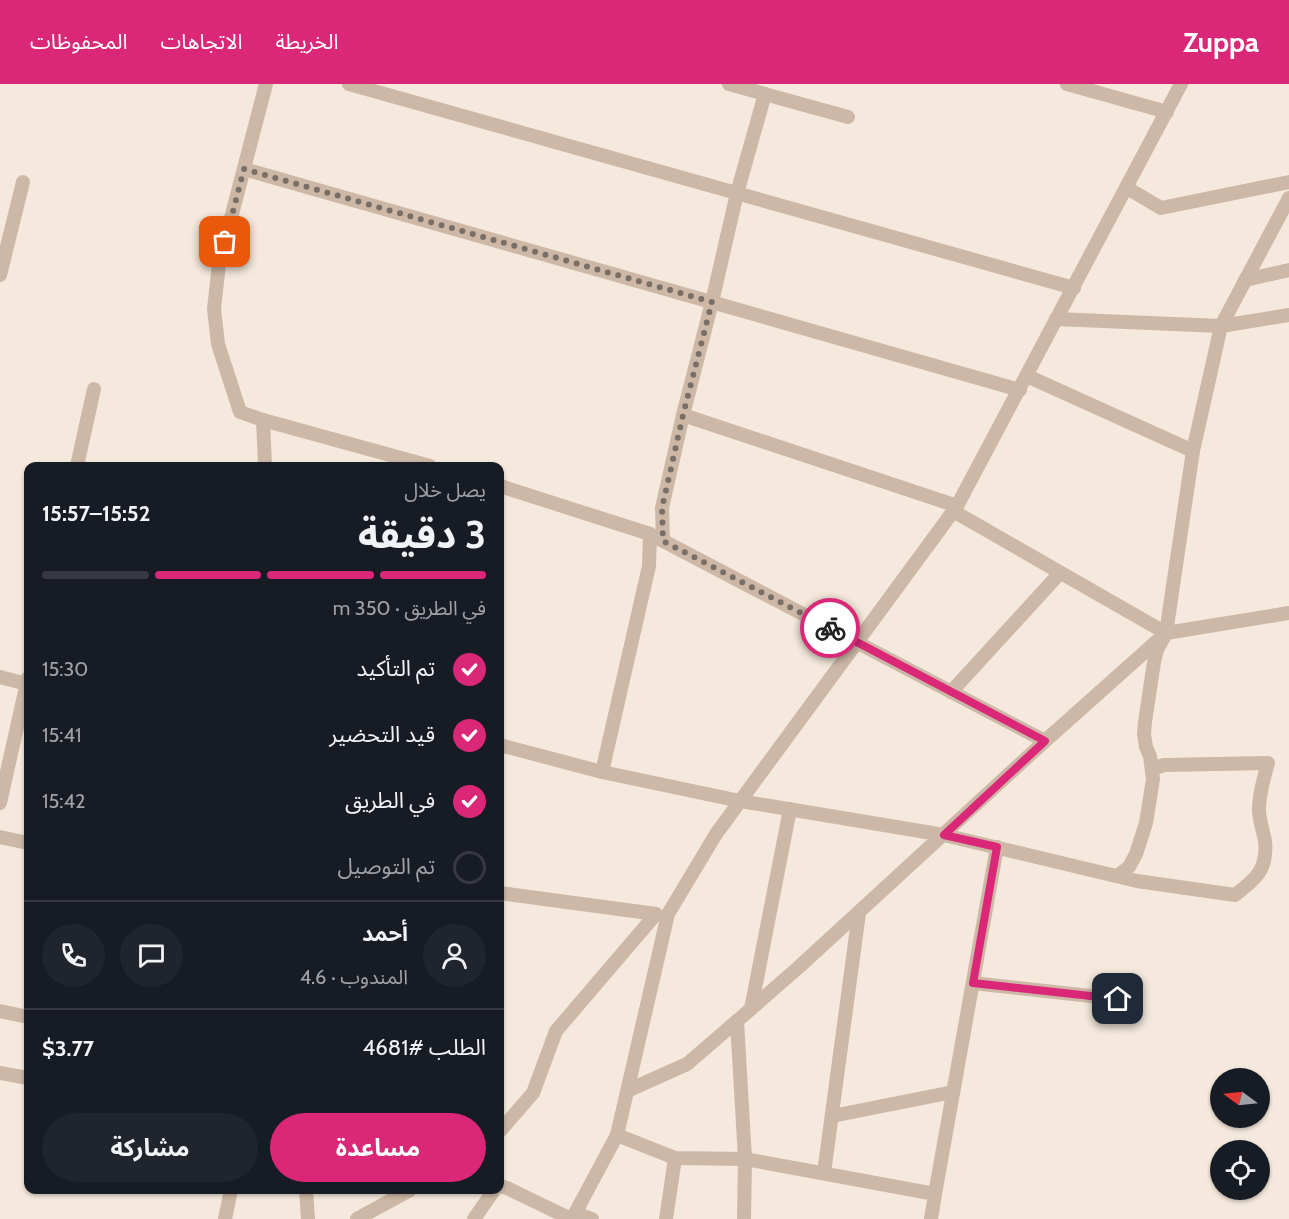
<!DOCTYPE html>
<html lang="ar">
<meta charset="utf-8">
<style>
body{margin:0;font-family:Cabin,"Noto Sans Arabic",sans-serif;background:#20242c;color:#f1f3f6;direction:rtl;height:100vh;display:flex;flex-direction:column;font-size:22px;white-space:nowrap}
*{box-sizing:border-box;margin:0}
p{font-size:20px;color:#9ea1a6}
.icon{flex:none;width:33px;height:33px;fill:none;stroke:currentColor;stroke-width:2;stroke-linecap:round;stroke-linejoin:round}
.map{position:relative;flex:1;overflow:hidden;direction:ltr}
.side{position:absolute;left:24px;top:378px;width:480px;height:732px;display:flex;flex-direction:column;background:#171b24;border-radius:12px;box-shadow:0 2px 4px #0004;direction:rtl}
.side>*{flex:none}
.needle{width:39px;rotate:285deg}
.controls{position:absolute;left:1210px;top:984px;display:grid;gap:12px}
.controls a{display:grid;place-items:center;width:60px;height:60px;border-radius:50%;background:#171b24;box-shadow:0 2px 4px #0004;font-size:30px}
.pin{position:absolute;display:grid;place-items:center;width:51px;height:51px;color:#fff;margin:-26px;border-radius:12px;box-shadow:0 3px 9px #0006}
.courier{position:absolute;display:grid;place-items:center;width:60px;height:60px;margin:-30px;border:4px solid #db2777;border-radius:50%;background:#fff;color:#222;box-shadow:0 2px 8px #0007}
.summary em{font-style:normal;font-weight:700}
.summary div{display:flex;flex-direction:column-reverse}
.summary{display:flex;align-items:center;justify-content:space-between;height:102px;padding:0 18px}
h1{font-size:39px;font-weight:700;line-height:45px}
.bar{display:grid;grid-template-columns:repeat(4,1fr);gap:9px 6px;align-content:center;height:72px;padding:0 18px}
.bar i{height:8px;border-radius:4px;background:#363941}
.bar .current{background:#db2777}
.bar p{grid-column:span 4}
.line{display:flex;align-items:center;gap:15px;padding:0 18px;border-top:2px solid #363941}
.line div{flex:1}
.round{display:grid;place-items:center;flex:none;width:63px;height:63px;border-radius:32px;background:#20242c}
ol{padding:0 18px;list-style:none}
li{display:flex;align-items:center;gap:18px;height:66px}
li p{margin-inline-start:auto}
li .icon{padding:6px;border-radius:50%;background:#db2777;color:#fff;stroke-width:4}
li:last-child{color:#9ea1a6}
li i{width:33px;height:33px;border:3px solid #363941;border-radius:50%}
.primary-button{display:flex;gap:12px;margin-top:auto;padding:12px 18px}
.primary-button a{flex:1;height:69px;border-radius:36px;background:#db2777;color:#fff;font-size:24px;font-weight:700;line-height:69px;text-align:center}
.primary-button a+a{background:#20242c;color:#f1f3f6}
header{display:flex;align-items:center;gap:36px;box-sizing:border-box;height:84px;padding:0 30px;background:#db2777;color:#fff}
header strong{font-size:28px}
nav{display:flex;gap:33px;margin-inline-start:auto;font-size:21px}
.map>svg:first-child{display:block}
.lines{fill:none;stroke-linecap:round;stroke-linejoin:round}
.minor{stroke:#cdb8a7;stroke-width:14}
.done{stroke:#7a6f67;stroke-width:6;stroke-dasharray:0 10.8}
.route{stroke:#db2777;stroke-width:8}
</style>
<header>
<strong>Zuppa</strong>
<nav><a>الخريطة</a><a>الاتجاهات</a><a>المحفوظات</a></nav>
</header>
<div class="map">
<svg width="1289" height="1135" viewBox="0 0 1289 1135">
<rect width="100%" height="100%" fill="#f4e9dc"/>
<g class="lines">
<g class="minor">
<polyline points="349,0 1074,204"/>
<polyline points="729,0 848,33"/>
<polyline points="1067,0 1167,28"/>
<polyline points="244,85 1020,306"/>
<polyline points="1127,104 1161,124 1289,98"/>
<polyline points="0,191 23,98"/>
<polyline points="1245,196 1289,186"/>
<polyline points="1056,235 1221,242 1289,231"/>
<polyline points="1027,292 1193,367"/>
<polyline points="683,331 957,422"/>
<polyline points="263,336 240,328 218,260 214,225 219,180 266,0"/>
<polyline points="77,382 94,305"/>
<polyline points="265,382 263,336 430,382"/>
<polyline points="500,402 650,450 1045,657"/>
<polyline points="953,427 1166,549"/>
<polyline points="663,457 662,424 683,331 712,218 737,109 765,10"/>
<polyline points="0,593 27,600"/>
<polyline points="951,608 1060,489"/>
<path d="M500 661 602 688 740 717 944 751 1137 797 1235 811C1256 795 1268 785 1265 757 1263 746 1259 736 1259 725 1259 709 1264 694 1268 679L1164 681 1152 685"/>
<polyline points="602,688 649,482 650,450"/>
<polyline points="0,719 28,594"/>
<polyline points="0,753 28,759"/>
<polyline points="1117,792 1129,783 1136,770 1146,739 1153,695 1150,672 1146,663 1144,650 1145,638 1154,578 1157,566 1166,549 1193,367 1221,242 1289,114"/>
<polyline points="500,809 656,830 556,947 533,1009 500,1047"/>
<polyline points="973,899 1118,915"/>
<polyline points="751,925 790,725"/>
<polyline points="0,927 28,933"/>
<polyline points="0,989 28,994"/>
<polyline points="629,1006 687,980 737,937"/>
<polyline points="832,1032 953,1008"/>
<polyline points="617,1051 675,1074 745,1075 935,1110 931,1135"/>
<polyline points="824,1089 859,829"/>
<polyline points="500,1102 507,1104 571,1135"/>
<polyline points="306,1106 308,1135"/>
<polyline points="935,1110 997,763"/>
<polyline points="575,1129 592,1135"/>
<polyline points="225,1135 231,1106"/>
<polyline points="357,1135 410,1106"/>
<polyline points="474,1135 494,1106"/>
<polyline points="572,1135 617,1051 668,830 716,750 957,422 1181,0"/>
<polyline points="666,1135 675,1074"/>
<polyline points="744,1135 745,1075 737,937 800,882 1045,657 1166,549 1289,529"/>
</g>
</g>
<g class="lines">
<polyline class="done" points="225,158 244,85 712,218 683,331 662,424 663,457 830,544"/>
<polyline class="route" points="830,544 1045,657 944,751 997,763 973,899 1118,915"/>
</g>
</svg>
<div class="controls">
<a><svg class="needle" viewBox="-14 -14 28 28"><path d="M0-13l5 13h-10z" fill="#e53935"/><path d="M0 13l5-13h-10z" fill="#9ea1a6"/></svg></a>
<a><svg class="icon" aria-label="locate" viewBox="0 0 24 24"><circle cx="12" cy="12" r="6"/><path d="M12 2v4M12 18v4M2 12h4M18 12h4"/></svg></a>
</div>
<div class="pin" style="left:225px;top:158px;background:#ea580c"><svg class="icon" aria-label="bag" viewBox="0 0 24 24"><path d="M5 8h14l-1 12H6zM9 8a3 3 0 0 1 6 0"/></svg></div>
<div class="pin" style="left:1118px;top:915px;background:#1f2937"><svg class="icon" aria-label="home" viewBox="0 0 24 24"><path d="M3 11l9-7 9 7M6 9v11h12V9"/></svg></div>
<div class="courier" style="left:830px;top:544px"><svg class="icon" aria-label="bike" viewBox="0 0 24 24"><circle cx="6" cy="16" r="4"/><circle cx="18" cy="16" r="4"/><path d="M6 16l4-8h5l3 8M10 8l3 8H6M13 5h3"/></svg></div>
<section class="side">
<div class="summary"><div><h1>3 دقيقة</h1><p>يصل خلال</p></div><em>15:52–15:57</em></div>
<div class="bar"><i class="current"></i><i class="current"></i><i class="current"></i><i></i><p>في الطريق · 350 m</p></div>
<ol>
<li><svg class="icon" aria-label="check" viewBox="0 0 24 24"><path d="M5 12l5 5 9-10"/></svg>تم التأكيد<p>15:30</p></li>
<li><svg class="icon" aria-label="check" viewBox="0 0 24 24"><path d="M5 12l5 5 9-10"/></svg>قيد التحضير<p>15:41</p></li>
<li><svg class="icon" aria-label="check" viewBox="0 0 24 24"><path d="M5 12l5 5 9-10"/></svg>في الطريق<p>15:42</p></li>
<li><i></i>تم التوصيل</li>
</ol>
<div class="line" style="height:108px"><a class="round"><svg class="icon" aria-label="person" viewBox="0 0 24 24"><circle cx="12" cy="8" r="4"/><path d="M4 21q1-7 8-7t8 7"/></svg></a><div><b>أحمد</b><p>المندوب · 4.6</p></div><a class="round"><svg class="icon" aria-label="chat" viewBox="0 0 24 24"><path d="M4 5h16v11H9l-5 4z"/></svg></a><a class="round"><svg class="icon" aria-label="phone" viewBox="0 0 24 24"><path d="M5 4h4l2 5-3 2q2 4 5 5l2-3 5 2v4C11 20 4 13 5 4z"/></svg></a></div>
<div class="line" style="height:78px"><div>الطلب #4681</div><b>$3.77</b></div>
<div class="primary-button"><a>مساعدة</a><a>مشاركة</a></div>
</section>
</div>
